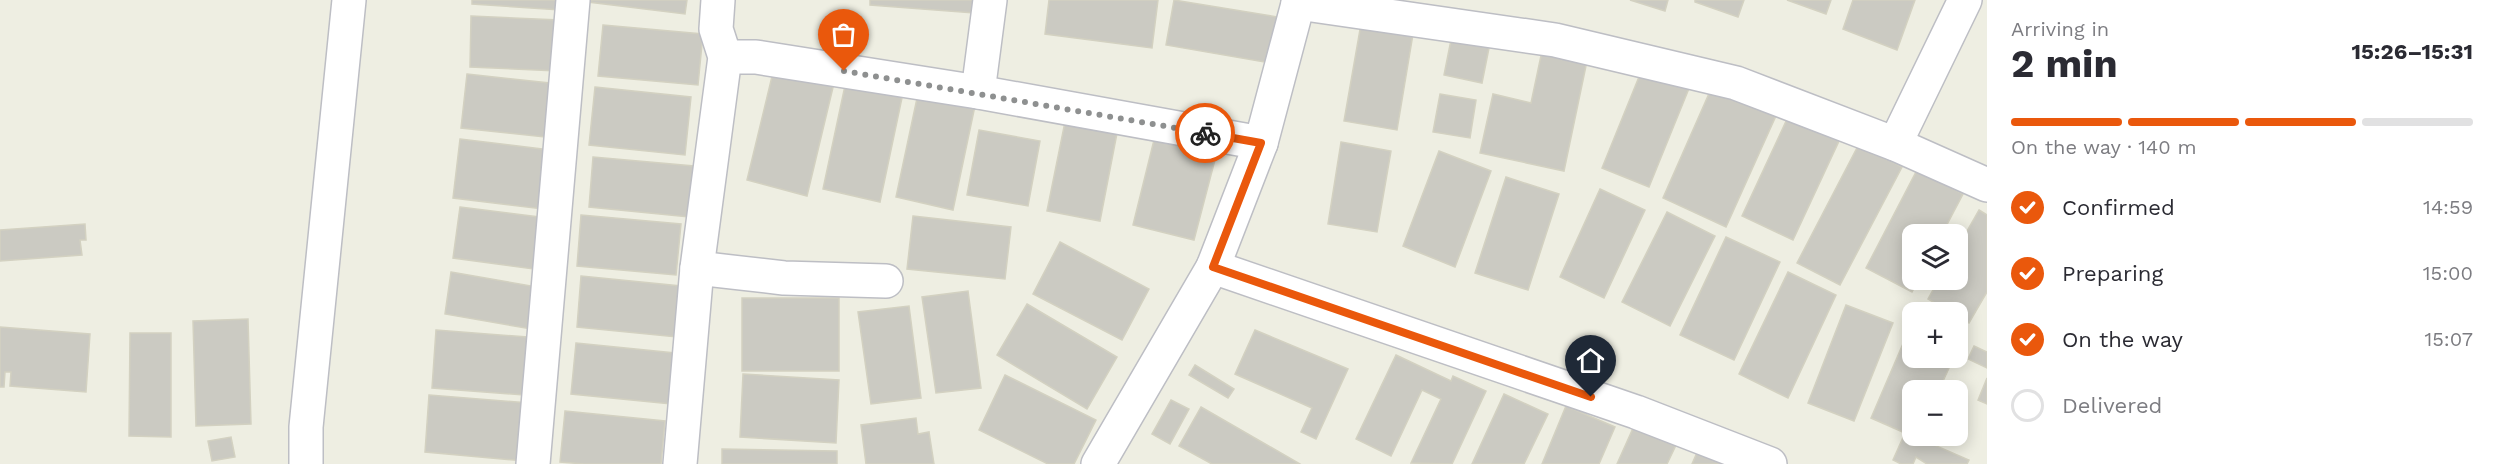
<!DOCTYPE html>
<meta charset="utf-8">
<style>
body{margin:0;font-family:"Work Sans",sans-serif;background:#f2f2f3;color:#2b2b33;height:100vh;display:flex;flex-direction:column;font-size:22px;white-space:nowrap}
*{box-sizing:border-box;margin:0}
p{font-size:20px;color:#7c7c81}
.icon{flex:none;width:33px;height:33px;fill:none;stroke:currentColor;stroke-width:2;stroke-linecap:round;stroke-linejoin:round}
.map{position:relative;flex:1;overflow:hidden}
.side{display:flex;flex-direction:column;background:#fff;width:510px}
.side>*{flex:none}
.tools{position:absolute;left:1902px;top:224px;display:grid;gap:12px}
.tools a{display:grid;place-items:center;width:66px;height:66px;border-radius:12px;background:#fff;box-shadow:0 3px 15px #0003;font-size:30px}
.pin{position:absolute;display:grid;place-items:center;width:51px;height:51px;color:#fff;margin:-62px -26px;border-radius:50% 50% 50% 0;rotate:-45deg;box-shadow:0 0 6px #0007}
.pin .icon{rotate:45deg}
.courier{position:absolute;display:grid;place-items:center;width:60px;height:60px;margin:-30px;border:4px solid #ea580c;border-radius:50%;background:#fff;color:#222;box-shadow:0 2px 8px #0007}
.overview em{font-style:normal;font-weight:700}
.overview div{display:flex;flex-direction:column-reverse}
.overview{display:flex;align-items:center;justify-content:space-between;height:102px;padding:0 24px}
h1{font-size:39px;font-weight:700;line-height:45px}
.bar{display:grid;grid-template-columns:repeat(4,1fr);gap:9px 6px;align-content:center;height:72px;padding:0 24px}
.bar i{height:8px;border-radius:4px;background:#e1e1e2}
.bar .active{background:#ea580c}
.bar p{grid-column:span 4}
ol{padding:0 24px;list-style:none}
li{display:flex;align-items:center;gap:18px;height:66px}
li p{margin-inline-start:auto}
li .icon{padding:6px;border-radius:50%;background:#ea580c;color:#fff;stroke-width:4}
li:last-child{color:#7c7c81}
li i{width:33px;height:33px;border:3px solid #e1e1e2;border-radius:50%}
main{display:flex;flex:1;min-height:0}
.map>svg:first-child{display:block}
.building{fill:#cbcac2;stroke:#d3d1c1;stroke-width:1.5}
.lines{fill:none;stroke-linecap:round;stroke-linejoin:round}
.minor-casing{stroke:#bdbec4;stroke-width:36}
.minor{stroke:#fff;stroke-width:33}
.done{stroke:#8e9090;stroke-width:6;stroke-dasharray:0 10.8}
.route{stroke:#ea580c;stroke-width:8}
</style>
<main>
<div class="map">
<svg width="1987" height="464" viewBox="0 0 1987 464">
<rect width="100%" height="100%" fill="#eeeee2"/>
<g class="building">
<polygon points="472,0 561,0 560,10 472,4"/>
<polygon points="588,0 687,0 685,14 588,2"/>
<polygon points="870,0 975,0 974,13 870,5"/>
<polygon points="1049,0 1158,0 1152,48 1045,34"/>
<polygon points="1174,0 1284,18 1276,64 1166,45"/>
<polygon points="1630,0 1668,0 1665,11"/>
<polygon points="1695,0 1744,0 1738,17 1695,2"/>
<polygon points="1787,0 1831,0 1826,14"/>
<polygon points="1853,0 1915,0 1897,50 1843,29"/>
<polygon points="471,16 559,20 557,71 470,67"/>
<polygon points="1361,24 1413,34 1397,130 1344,121"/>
<polygon points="603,25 703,34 698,85 598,76"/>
<polygon points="1452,35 1490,43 1482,83 1444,75"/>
<polygon points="1542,51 1587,61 1564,171 1480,153 1493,94 1531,103"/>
<polygon points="775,64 835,79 807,196 747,180"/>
<polygon points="1643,67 1690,86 1649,187 1602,168"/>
<polygon points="467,74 559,84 554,138 461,128"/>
<polygon points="1715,80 1779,109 1726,227 1663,198"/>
<polygon points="846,81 903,93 880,202 823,189"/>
<polygon points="595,87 691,97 685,155 589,145"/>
<polygon points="919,89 976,101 953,210 896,197"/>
<polygon points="1440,94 1476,100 1470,138 1433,132"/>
<polygon points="1066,117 1118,128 1100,221 1047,211"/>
<polygon points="1788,117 1839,141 1793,240 1742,216"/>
<polygon points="979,130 1040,141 1028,206 967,195"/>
<polygon points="1155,136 1217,152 1194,240 1133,225"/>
<polygon points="460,139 550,150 543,209 453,198"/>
<polygon points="1341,142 1391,151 1377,232 1328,224"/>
<polygon points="1859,144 1902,167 1840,285 1797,263"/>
<polygon points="1439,151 1491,171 1455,267 1403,246"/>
<polygon points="593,157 694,166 689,217 589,207"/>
<polygon points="1917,170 1963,194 1942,234 1912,234 1912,279 1919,279 1912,292 1866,268"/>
<polygon points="1506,177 1559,194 1528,290 1475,273"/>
<polygon points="1600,189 1645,210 1604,298 1560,277"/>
<polygon points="460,207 547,218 541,270 453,258"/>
<polygon points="1979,210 1987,215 1987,292 1969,323 1958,316 1958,312 1950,312 1928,299 1939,279 1958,279 1958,247"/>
<polygon points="1667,212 1715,236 1670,326 1622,302"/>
<polygon points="581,215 681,224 676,275 577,266"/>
<polygon points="913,216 1011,227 1005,279 907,269"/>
<polygon points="85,224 86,240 80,240 82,255 0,261 0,230"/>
<polygon points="1726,237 1780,262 1734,360 1680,335"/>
<polygon points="1060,242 1149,289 1122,340 1033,294"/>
<polygon points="451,272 543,288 537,330 445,314"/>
<polygon points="1788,272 1836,295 1788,398 1739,374"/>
<polygon points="581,276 681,286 677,337 577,327"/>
<polygon points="968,291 981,388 936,393 922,297"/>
<rect x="742" y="298" width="97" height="73"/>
<polygon points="1027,304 1117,357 1087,409 997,355"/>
<polygon points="1846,305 1893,323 1854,421 1808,403"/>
<polygon points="909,306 921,398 871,404 858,312"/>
<polygon points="248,319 251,424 196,426 193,321"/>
<polygon points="1911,325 1912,357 1954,357 1939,390 1912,390 1912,435 1920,435 1918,438 1969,460 1967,464 1927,464 1916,457 1913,464 1901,464 1893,460 1905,433 1871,418"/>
<polygon points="0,327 90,334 86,392 10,386 11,372 5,372 4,387 0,387"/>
<polygon points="436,330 541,338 537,396 432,388"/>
<polygon points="1255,330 1348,369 1316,439 1301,432 1312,408 1235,374"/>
<polygon points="130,333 171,333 171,437 129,436"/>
<polygon points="576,343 675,353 671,404 571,394"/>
<polygon points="1974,346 1987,352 1987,368 1968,359"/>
<polygon points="1396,355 1451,381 1453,376 1486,391 1452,464 1411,463 1441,399 1422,390 1391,456 1356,439"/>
<polygon points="1195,365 1234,389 1228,398 1189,375"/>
<polygon points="743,374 839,380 836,443 740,437"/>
<polygon points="1005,375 1096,420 1074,464 1048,464 979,430"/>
<polygon points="1987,378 1987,404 1978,400"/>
<polygon points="1504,394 1548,414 1524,464 1472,464"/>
<polygon points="429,395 529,403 525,461 425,452"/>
<polygon points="1171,400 1189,409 1170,444 1152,434"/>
<polygon points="1566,406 1615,427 1599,464 1542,464"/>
<polygon points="1201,407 1300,464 1212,464 1179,446"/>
<polygon points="565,411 665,421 661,464 584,464 560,462"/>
<polygon points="916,418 918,434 929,432 934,464 866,464 861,425"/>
<polygon points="1634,426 1676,445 1667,464 1617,464"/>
<polygon points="231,437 235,457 212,461 208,441"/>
<polygon points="1699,448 1732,464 1692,464"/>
<polygon points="722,449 837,451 837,464 722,464"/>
</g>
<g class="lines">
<g class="minor-casing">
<g id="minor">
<polyline points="1298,3 1555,40 1736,83 1895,144 1987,185"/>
<polyline points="725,57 756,57 978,92 1261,143"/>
<polyline points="978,92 990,0"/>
<polyline points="1895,144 1965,0"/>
<polyline points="1213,267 1636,412 1770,464"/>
<polyline points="697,268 784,278 886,281"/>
<polyline points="306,464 306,427 349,0"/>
<polyline points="533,464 573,0"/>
<polyline points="680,464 697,268 725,57 716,29 718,0"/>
<polyline points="1098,464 1213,267 1261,143 1299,0"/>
</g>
</g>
<use href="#minor" class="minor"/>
</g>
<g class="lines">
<polyline class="done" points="844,71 1205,133"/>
<polyline class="route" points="1205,133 1261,143 1213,267 1591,397"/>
</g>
</svg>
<div class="tools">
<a><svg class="icon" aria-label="layers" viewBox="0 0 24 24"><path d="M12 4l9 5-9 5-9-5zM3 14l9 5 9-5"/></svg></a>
<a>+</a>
<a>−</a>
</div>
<div class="pin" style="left:844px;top:71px;background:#ea580c"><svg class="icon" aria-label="bag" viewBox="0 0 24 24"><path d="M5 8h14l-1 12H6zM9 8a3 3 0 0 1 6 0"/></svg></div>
<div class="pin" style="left:1591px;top:397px;background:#1f2937"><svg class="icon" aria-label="home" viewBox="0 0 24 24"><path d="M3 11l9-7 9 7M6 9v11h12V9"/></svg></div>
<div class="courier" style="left:1205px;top:133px"><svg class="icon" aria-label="bike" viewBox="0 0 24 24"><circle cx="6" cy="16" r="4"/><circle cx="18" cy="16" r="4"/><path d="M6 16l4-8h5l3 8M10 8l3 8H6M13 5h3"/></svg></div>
</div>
<section class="side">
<div class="overview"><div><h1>2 min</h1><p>Arriving in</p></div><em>15:26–15:31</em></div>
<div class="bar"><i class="active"></i><i class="active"></i><i class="active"></i><i></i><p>On the way · 140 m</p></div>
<ol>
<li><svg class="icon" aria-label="check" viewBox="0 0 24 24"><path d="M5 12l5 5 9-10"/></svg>Confirmed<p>14:59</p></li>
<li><svg class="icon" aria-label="check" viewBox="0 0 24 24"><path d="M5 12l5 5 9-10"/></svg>Preparing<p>15:00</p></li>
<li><svg class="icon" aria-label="check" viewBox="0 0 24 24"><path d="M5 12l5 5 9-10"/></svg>On the way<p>15:07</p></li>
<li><i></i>Delivered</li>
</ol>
</section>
</main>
